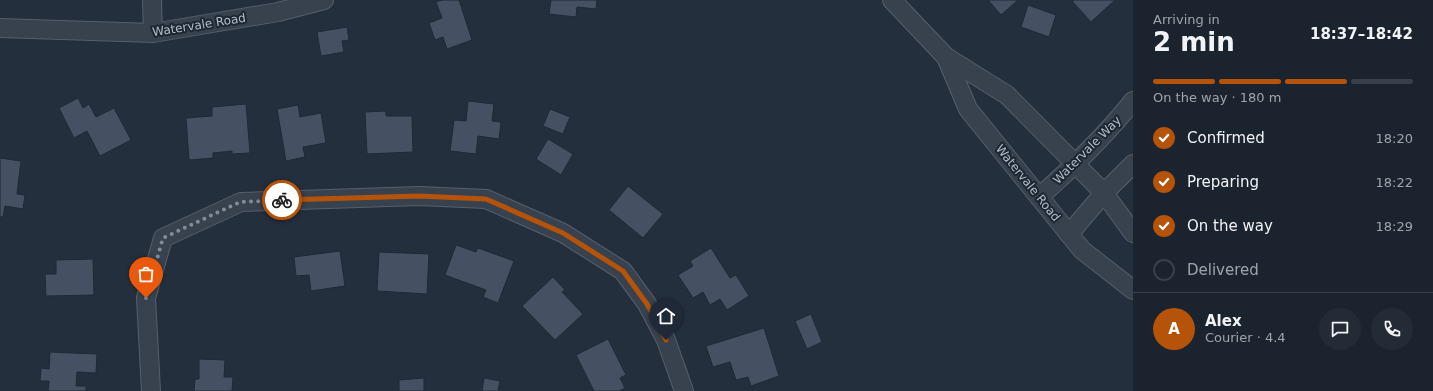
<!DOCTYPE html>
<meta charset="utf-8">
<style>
body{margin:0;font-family:"DejaVu Sans",sans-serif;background:#242b36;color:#f1f3f6;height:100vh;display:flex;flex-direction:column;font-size:15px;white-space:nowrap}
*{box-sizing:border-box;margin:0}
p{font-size:13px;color:#a0a4aa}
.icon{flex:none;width:22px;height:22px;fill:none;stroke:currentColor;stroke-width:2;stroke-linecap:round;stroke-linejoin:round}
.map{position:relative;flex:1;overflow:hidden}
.panel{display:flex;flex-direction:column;background:#1b232e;width:300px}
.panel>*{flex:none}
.pin{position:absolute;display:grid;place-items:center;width:34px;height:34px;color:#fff;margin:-41px -17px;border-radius:50% 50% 50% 0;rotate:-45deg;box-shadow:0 0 4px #0007}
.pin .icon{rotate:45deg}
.courier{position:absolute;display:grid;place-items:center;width:40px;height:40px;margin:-20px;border:3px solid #b45309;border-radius:50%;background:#fff;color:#222;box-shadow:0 1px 5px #0007}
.summary em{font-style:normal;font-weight:800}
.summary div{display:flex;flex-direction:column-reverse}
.summary{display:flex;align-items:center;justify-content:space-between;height:68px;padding:0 20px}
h1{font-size:26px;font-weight:800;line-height:30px}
.bar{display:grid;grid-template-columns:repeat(4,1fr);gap:6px 4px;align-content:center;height:48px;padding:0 20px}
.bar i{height:5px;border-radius:3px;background:#39404a}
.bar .current{background:#b45309}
.bar p{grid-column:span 4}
.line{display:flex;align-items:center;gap:10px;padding:0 20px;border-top:1px solid #39404a}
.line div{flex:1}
.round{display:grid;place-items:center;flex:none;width:42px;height:42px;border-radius:21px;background:#242b36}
ol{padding:0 20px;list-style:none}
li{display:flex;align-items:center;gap:12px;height:44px}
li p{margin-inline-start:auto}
li .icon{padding:4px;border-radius:50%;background:#b45309;color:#fff;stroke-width:4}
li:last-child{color:#a0a4aa}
li i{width:22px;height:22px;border:2px solid #39404a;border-radius:50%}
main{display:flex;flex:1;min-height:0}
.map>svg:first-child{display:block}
.building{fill:#455162;stroke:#1f2835}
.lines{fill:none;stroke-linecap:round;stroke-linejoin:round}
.minor-casing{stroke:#565f6c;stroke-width:20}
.minor{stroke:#38414e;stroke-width:18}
.done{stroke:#828b98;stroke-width:4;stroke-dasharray:0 7.2}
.route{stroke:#b45309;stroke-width:5}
.labels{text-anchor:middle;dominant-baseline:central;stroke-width:4;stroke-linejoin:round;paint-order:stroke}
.street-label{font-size:12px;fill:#b4bcc9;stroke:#1d2633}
</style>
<main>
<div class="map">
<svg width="1133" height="391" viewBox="0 0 1133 391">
<rect width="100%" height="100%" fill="#242f3e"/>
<g class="building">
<polygon points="442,0 459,0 472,40 447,49 443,37 435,40 429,23 442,18 436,2"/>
<polygon points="551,0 597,0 596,9 577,7 576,17 549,14"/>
<polygon points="988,0 1018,0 1001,15"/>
<polygon points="1074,0 1115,0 1091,22 1072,1"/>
<polygon points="1028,5 1056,15 1049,37 1021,27"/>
<polygon points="347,27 349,40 342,41 344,52 321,56 317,32"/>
<polygon points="78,98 83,108 89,104 96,117 114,108 131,140 100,156 87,131 74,138 59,108"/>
<polygon points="468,101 494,104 492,121 501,122 499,139 478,136 476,154 450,151 454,120 466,121"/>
<polygon points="246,104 250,153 232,154 232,151 213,153 213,158 189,160 186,118 212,116 212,107"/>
<polygon points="298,105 300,117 321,113 326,143 303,147 305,157 286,161 277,109"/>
<polygon points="550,109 570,117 563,134 543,126"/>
<polygon points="386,111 386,116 412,116 413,152 367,154 365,112"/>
<polygon points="548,139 573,154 561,175 536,159"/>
<polygon points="0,158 21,161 17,194 25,195 23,209 5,206 3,217 0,217"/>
<polygon points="628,186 663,214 643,238 609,210"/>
<polygon points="456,245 476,252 478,248 514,261 498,303 483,297 486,290 445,275"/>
<polygon points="711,248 730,278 736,275 749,296 727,310 720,299 710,305 703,292 693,298 678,275 693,266 690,261"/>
<polygon points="340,251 345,286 311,291 309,275 296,276 294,257"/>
<polygon points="379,252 429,254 427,294 377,291"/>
<polygon points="93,259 94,295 46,296 45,274 56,274 56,260"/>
<polygon points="553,277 565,290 562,292 583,314 555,340 522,306"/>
<polygon points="811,314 822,342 807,349 795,321"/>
<polygon points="764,328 779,376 751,386 748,377 736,380 730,362 713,367 706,346"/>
<polygon points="608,339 626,375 620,378 625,388 619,391 594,391 576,355"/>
<polygon points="50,352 97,354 96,373 77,372 76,386 86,386 86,391 48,391 49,381 40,381 41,368 49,369"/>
<polygon points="199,359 225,360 224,377 233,377 232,391 194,391 195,379 199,379"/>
<polygon points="424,378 424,391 399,391 399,380"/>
<polygon points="484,378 500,381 498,391 482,391"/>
</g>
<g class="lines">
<g class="minor-casing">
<g id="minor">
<polyline points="152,0 153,33"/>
<polyline points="892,0 946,57 1007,95 1104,193 1133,233"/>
<polyline points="0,28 153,33 278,12 324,0"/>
<polyline points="946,57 968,109 1082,250 1133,290"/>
<path d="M1039 197C1073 167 1105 136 1133 101"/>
<polyline points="1069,234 1104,193 1133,164"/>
<polyline points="151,391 146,298 163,238 241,202 419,196 486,199 563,233 623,271 647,304 666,340 684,391"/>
</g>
</g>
<use href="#minor" class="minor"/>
</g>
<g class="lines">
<polyline class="done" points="146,298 163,238 240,202 282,200"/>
<polyline class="route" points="282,200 419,196 486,199 563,233 623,271 647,304 666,340"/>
</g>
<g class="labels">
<g class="street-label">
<text transform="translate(199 25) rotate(-9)">Watervale Road</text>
<text transform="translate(1087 150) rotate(-45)">Watervale Way</text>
<text transform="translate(1028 183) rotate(51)">Watervale Road</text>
</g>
</g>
</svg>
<div class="pin" style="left:146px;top:298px;background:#ea580c"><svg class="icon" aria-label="bag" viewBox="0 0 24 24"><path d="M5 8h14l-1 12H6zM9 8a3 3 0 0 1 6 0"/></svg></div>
<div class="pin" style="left:666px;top:340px;background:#1f2937"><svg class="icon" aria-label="home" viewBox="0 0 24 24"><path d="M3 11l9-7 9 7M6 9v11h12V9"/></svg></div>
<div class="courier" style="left:282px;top:200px"><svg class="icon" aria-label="bike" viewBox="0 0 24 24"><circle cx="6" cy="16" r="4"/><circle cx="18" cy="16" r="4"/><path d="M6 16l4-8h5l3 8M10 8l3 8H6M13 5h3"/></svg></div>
</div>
<section class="panel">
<div class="summary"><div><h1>2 min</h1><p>Arriving in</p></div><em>18:37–18:42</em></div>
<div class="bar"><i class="current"></i><i class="current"></i><i class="current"></i><i></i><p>On the way · 180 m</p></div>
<ol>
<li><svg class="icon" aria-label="check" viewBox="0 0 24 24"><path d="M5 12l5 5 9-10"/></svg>Confirmed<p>18:20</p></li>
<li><svg class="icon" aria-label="check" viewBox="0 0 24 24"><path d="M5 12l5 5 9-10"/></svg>Preparing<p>18:22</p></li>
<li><svg class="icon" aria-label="check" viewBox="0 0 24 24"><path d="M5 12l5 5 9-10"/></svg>On the way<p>18:29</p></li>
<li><i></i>Delivered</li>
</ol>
<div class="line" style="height:72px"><b class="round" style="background:#b45309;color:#fff">A</b><div><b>Alex</b><p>Courier · 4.4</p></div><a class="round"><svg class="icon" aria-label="chat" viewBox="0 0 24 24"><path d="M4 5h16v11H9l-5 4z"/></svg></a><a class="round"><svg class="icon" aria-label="phone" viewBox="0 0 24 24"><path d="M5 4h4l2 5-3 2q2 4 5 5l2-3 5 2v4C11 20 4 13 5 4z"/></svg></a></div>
</section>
</main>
